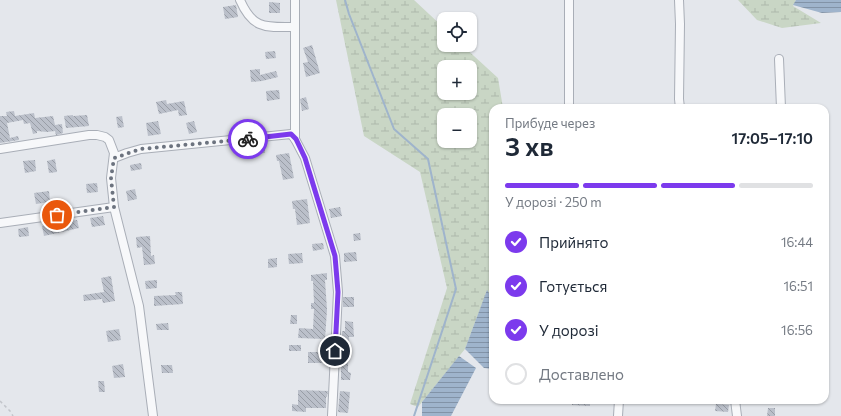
<!DOCTYPE html>
<html lang="uk">
<meta charset="utf-8">
<style>
body{margin:0;font-family:Commissioner,sans-serif;background:#f6f6f7;color:#1f2937;height:100vh;display:flex;flex-direction:column;font-size:15px;white-space:nowrap}
*{box-sizing:border-box;margin:0}
p{font-size:13px;color:#747a83}
.icon{flex:none;width:22px;height:22px;fill:none;stroke:currentColor;stroke-width:2;stroke-linecap:round;stroke-linejoin:round}
.map{position:relative;flex:1;overflow:hidden}
.drawer{position:absolute;left:489px;top:104px;width:340px;height:300px;display:flex;flex-direction:column;background:#fff;border-radius:12px;box-shadow:0 1px 3px #0004}
.drawer>*{flex:none}
.tools{position:absolute;left:437px;top:12px;display:grid;gap:8px}
.tools a{display:grid;place-items:center;width:40px;height:40px;border-radius:8px;background:#fff;box-shadow:0 1px 3px #0004;font-size:20px}
.pin{position:absolute;display:grid;place-items:center;width:34px;height:34px;color:#fff;margin:-17px;border:2px solid #fff;border-radius:50%;box-shadow:0 1px 4px #0007}
.courier{position:absolute;display:grid;place-items:center;width:40px;height:40px;margin:-20px;border:3px solid #7c3aed;border-radius:50%;background:#fff;color:#222;box-shadow:0 1px 5px #0007}
.summary em{font-style:normal;font-weight:600}
.summary div{display:flex;flex-direction:column-reverse}
.summary{display:flex;align-items:center;justify-content:space-between;height:68px;padding:0 16px}
h1{font-size:26px;font-weight:600;line-height:30px}
.bar{display:grid;grid-template-columns:repeat(4,1fr);gap:6px 4px;align-content:center;height:48px;padding:0 16px}
.bar i{height:5px;border-radius:3px;background:#e0e1e3}
.bar .active{background:#7c3aed}
.bar p{grid-column:span 4}
ol{padding:0 16px;list-style:none}
li{display:flex;align-items:center;gap:12px;height:44px}
li p{margin-inline-start:auto}
li .icon{padding:4px;border-radius:50%;background:#7c3aed;color:#fff;stroke-width:4}
li:last-child{color:#747a83}
li i{width:22px;height:22px;border:2px solid #e0e1e3;border-radius:50%}
.map>svg:first-child{display:block}
.wetland{fill:url(#wetland-marsh);fill-rule:evenodd}
.water{fill:url(#water-rules)}
.lines{fill:none;stroke-linecap:round;stroke-linejoin:round}
.stream{stroke:#9fb4cc;stroke-width:2}
.building{fill:url(#building-back-hatch)}
.street-casing{stroke:#a9aeb7;stroke-width:10}
.path{stroke:#c2c5cb;stroke-width:1.5;stroke-dasharray:3 3;stroke-linecap:butt}
.street{stroke:#f7f8fa;stroke-width:8}
.done{stroke:#6c737f;stroke-width:4;stroke-dasharray:0 7.2}
.route{stroke:#7c3aed;stroke-width:5}
</style>
<div class="map">
<svg width="841" height="416" viewBox="0 0 841 416">
<defs>
<pattern id="wetland-marsh" width="20" height="14" patternUnits="userSpaceOnUse"><rect width="20" height="14" fill="#c9d6c5"/><path d="M1 5h8M5 5V1M11 12h8M15 12V8" fill="none" stroke="#adb8ab"/></pattern>
<pattern id="water-rules" width="6" height="5" patternUnits="userSpaceOnUse"><rect width="6" height="5" fill="#9fb4cc"/><path d="M0 2.5h6" fill="none" stroke="#8293a7"/></pattern>
<pattern id="building-back-hatch" width="6" height="6" patternUnits="userSpaceOnUse"><rect width="6" height="6" fill="#bbc0ca"/><path d="M-1 5l2 2M0 0l6 6M5-1l2 2" fill="none" stroke="#989da6"/></pattern>
</defs>
<rect width="100%" height="100%" fill="#e4e7ec"/>
<g class="wetland">
<path d="M336 0H414L444 28V45H462L498 78 503 108H493V299L487 291 465 349 418 407 410 404 447 288 420 172 364 136ZM444 67H470V93H444ZM444 115H470V141H444Z"/>
<polygon points="738,0 796,0 793,6 821,23 782,28 757,20"/>
</g>
<g class="water">
<polygon points="796,0 841,0 841,12 822,13 793,5"/>
<polygon points="487,290 493,299 493,369 484,368 465,349"/>
<polygon points="459,356 476,368 451,416 422,416 422,402"/>
</g>
<g class="lines">
<polyline class="stream" points="345,0 349,14 394,129 428,159 456,289 414,416"/>
</g>
<g class="building">
<polygon points="269,2 280,3 280,13 269,13"/>
<polygon points="236,5 238,17 225,19 223,7"/>
<polygon points="312,45 320,73 306,77 303,63 308,62 303,48"/>
<polygon points="275,51 276,58 266,59 265,52"/>
<polygon points="260,69 260,75 276,71 278,77 262,81 251,82 250,70"/>
<polygon points="279,90 280,99 267,101 266,91"/>
<polygon points="306,97 309,109 302,111 300,99"/>
<polygon points="166,100 167,104 184,101 187,115 179,116 178,110 159,114 156,102"/>
<polygon points="14,111 15,116 34,113 35,118 53,116 55,125 62,124 63,133 56,135 55,131 47,132 37,131 37,133 33,134 30,123 24,124 23,120 7,123 10,138 18,136 19,140 0,143 0,116 7,116 6,112"/>
<polygon points="73,115 73,116 87,115 89,126 66,128 64,116"/>
<polygon points="122,116 124,127 118,128 116,117"/>
<polygon points="158,121 161,134 148,136 146,123"/>
<polygon points="194,121 197,132 189,134 186,123"/>
<polygon points="264,145 265,153 251,154 250,146"/>
<polygon points="289,153 294,178 283,180 279,161 277,161 276,155"/>
<polygon points="55,159 57,172 49,173 47,161"/>
<polygon points="35,160 36,171 25,173 23,161"/>
<polygon points="141,163 142,169 131,171 130,165"/>
<polygon points="97,183 98,192 87,193 86,184"/>
<polygon points="135,189 137,199 128,201 126,191"/>
<polygon points="49,191 50,202 36,204 34,193"/>
<polygon points="307,199 310,223 297,225 295,209 293,209 292,201"/>
<polygon points="340,207 342,216 331,218 329,209"/>
<polygon points="103,216 105,225 92,227 90,218"/>
<polygon points="77,220 79,228 44,236 42,226"/>
<polygon points="28,227 29,236 19,237 18,229"/>
<polygon points="360,233 361,240 354,241 353,234"/>
<polygon points="150,236 151,256 154,255 155,264 144,265 142,247 137,248 136,237"/>
<polygon points="323,243 324,249 313,251 312,244"/>
<polygon points="356,252 357,261 344,262 344,253"/>
<polygon points="302,253 303,263 289,264 288,254"/>
<polygon points="277,258 277,267 268,268 268,259"/>
<polygon points="327,273 327,280 325,280 327,310 325,339 298,338 299,328 313,329 314,309 311,309 311,303 314,303 313,281 311,281 311,275"/>
<polygon points="111,276 115,301 103,303 102,299 84,301 83,295 104,292 101,278"/>
<polygon points="157,280 157,288 146,289 145,281"/>
<polygon points="175,292 182,292 183,304 154,306 154,296 176,295"/>
<rect x="343" y="297" width="11" height="10"/>
<polygon points="291,315 297,315 297,324 290,324"/>
<polygon points="345,321 353,322 354,337 349,337 348,361 348,372 351,373 350,380 341,380 341,345 342,345 342,331 345,331"/>
<polygon points="168,323 169,330 157,330 156,324"/>
<polygon points="119,329 121,340 108,342 106,331"/>
<rect x="289" y="345" width="12" height="6"/>
<rect x="308" y="352" width="17" height="11"/>
<polygon points="123,364 125,377 114,378 112,366"/>
<polygon points="161,365 172,365 173,373 162,373"/>
<polygon points="98,381 104,381 105,392 99,392"/>
<polygon points="298,390 328,391 327,397 326,397 326,408 306,408 306,412 292,411 292,404 298,405"/>
<polygon points="340,391 350,392 348,413 338,412"/>
<polygon points="572,400 590,400 590,406 572,405"/>
<polygon points="716,404 729,405 728,412 715,411"/>
<polygon points="768,408 775,408 775,416 767,416"/>
</g>
<g class="lines">
<g class="street-casing">
<g id="street">
<path d="M240 0C253 30 266 27 295 27"/>
<polyline points="295,0 295,139"/>
<polyline points="569,0 569,108"/>
<polyline points="679,0 680,24 679,99 680,108"/>
<polyline points="779,59 781,108"/>
<polyline points="0,149 89,135 97,135 105,137 109,140 114,153 111,178 114,207 139,306 153,416"/>
<polyline points="114,158 127,153 141,149 291,134 295,139 305,158 335,256 338,292 332,416"/>
<polyline points="0,223 114,207"/>
<polyline points="735,400 737,416"/>
<polyline points="618,416 619,400"/>
</g>
</g>
<polyline class="path" points="0,401 10,411 13,416"/>
<use href="#street" class="street"/>
</g>
<g class="lines">
<polyline class="done" points="57,215 114,207 111,178 114,158 141,149 248,139"/>
<polyline class="route" points="248,139 291,134 296,139 305,158 335,256 338,292 335,351"/>
</g>
</svg>
<div class="tools">
<a><svg class="icon" aria-label="locate" viewBox="0 0 24 24"><circle cx="12" cy="12" r="6"/><path d="M12 2v4M12 18v4M2 12h4M18 12h4"/></svg></a>
<a>+</a>
<a>−</a>
</div>
<div class="pin" style="left:57px;top:215px;background:#ea580c"><svg class="icon" aria-label="bag" viewBox="0 0 24 24"><path d="M5 8h14l-1 12H6zM9 8a3 3 0 0 1 6 0"/></svg></div>
<div class="pin" style="left:335px;top:351px;background:#1f2937"><svg class="icon" aria-label="home" viewBox="0 0 24 24"><path d="M3 11l9-7 9 7M6 9v11h12V9"/></svg></div>
<div class="courier" style="left:248px;top:139px"><svg class="icon" aria-label="bike" viewBox="0 0 24 24"><circle cx="6" cy="16" r="4"/><circle cx="18" cy="16" r="4"/><path d="M6 16l4-8h5l3 8M10 8l3 8H6M13 5h3"/></svg></div>
<section class="drawer">
<div class="summary"><div><h1>3 хв</h1><p>Прибуде через</p></div><em>17:05–17:10</em></div>
<div class="bar"><i class="active"></i><i class="active"></i><i class="active"></i><i></i><p>У дорозі · 250 m</p></div>
<ol>
<li><svg class="icon" aria-label="check" viewBox="0 0 24 24"><path d="M5 12l5 5 9-10"/></svg>Прийнято<p>16:44</p></li>
<li><svg class="icon" aria-label="check" viewBox="0 0 24 24"><path d="M5 12l5 5 9-10"/></svg>Готується<p>16:51</p></li>
<li><svg class="icon" aria-label="check" viewBox="0 0 24 24"><path d="M5 12l5 5 9-10"/></svg>У дорозі<p>16:56</p></li>
<li><i></i>Доставлено</li>
</ol>
</section>
</div>
